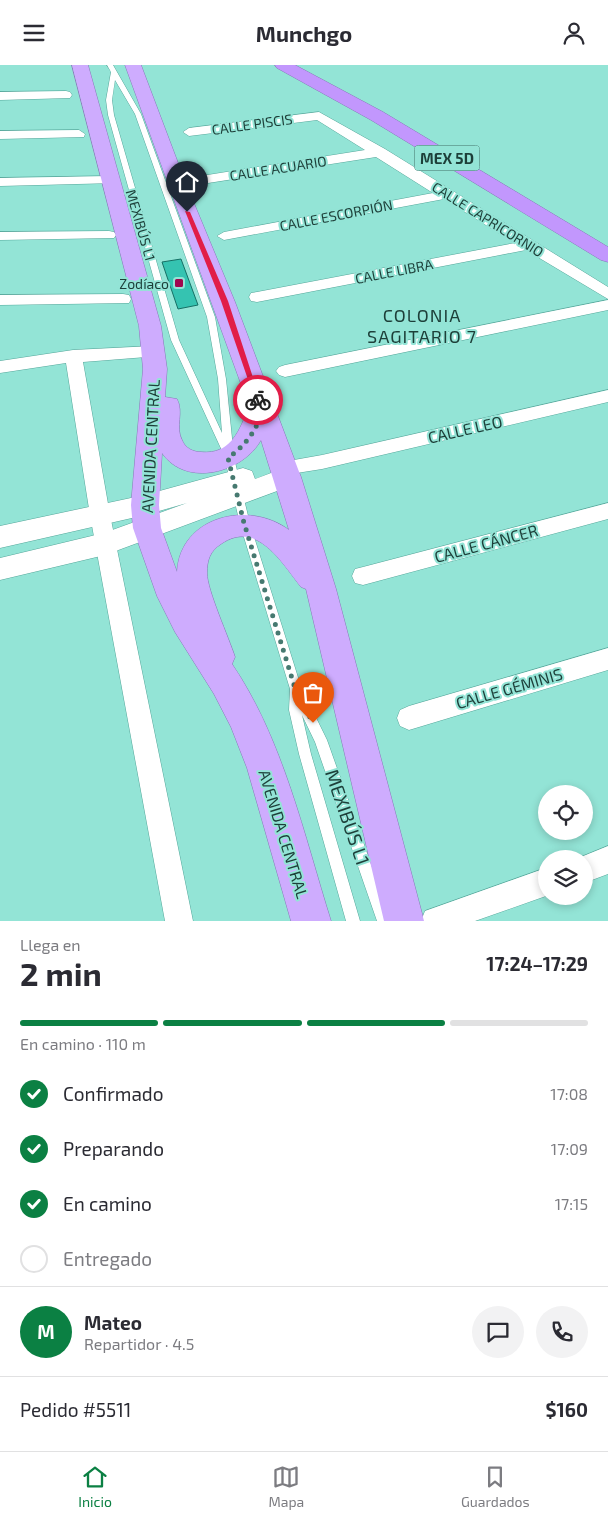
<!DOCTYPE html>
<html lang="es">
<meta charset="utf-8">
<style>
body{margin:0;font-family:"Exo 2",sans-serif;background:#f2f2f3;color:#2b2b33;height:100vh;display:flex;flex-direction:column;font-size:19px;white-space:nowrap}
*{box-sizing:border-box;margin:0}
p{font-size:16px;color:#7c7c81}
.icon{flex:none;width:28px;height:28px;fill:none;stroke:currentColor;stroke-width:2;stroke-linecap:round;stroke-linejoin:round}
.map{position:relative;height:856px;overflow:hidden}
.sheet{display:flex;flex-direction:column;background:#fff;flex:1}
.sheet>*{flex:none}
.fabs{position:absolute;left:538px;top:720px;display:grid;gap:10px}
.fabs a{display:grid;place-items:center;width:55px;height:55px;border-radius:50%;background:#fff;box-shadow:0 2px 8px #0003;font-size:25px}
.pin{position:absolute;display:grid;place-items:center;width:42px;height:42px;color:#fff;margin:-51px -21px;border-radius:50% 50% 50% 0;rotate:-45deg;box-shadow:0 0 5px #0007}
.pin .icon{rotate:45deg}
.courier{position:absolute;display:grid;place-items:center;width:50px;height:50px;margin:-25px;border:4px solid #e11d48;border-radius:50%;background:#fff;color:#222;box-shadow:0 1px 6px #0007}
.summary em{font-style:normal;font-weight:700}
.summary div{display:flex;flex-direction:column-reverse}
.summary{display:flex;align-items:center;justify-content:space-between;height:85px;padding:0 20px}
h1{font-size:32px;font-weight:700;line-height:38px}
.bar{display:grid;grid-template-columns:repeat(4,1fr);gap:8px 5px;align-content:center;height:60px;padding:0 20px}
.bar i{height:6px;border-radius:4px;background:#e1e1e2}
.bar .active{background:#0b8043}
.bar p{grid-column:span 4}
.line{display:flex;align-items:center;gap:12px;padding:0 20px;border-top:1px solid #e1e1e2}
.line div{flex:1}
.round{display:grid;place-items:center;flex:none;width:52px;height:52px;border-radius:26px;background:#f2f2f3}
ol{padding:0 20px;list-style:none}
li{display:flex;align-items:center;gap:15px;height:55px}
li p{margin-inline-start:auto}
li .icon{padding:5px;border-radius:50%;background:#0b8043;color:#fff;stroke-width:4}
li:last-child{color:#7c7c81}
li i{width:28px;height:28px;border:2px solid #e1e1e2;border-radius:50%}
header{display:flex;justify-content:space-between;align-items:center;height:65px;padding:0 20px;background:#fff;font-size:22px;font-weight:700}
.dock{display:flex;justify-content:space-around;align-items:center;height:70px;border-top:1px solid #e1e1e2;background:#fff;font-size:14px;color:#7c7c81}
.dock a{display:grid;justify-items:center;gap:2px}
.dock .active{color:#0b8043}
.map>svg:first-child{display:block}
.building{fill:#35c3b1;stroke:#157065}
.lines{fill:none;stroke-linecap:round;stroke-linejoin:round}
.service-casing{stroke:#55a69a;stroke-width:1}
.minor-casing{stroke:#55a69a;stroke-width:1}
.tertiary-casing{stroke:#55a69a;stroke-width:1}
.trunk-casing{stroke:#8878b8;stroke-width:1}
.motorway-casing{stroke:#8878b8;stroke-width:1}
.service{fill:#fff;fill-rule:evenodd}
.minor{fill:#fff;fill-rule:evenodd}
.tertiary{fill:#fff;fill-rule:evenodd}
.trunk{fill:#ceacfe;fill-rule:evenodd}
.motorway{fill:#c297fd;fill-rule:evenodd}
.route{fill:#e11d48}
.done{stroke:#467970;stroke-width:5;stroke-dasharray:0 9}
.poi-dot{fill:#9f074e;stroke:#93e4d6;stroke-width:2}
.labels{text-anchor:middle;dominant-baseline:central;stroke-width:4;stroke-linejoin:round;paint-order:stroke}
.far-street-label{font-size:14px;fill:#1d3f39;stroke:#93e4d6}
.far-poi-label{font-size:14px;fill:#1d3f39;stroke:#93e4d6;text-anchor:end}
.shield{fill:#93e4d6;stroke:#407068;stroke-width:1}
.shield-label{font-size:15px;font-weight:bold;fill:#1d3f39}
.street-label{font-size:16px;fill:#1d3f39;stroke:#93e4d6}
.neighbourhood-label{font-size:18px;letter-spacing:1px;fill:#1d3f39;stroke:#93e4d6}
.near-street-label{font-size:19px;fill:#1d3f39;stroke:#93e4d6}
</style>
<header><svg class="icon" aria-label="menu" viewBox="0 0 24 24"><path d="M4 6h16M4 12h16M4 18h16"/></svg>Munchgo<svg class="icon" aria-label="person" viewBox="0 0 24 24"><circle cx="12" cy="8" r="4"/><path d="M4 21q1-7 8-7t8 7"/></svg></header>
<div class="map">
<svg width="608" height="856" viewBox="0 0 608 856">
<rect width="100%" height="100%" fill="#93e4d6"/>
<polygon class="building" points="181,194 198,240 178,244 162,197"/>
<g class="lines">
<g class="service-casing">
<path id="service" d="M107 0H113L141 49 215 252 226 314 234 393 250 459 301 622 327 675 391 856H377L315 677 302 650 311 689 360 856H346L299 689 289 645 290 624 240 459 224 390 171 275 108 50 106 35 111 7ZM115 15 135 49 207 252 218 314 222 368 179 275 114 50 112 35Z"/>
</g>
<g class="minor-casing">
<g id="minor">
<polygon points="66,26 70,27 72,30 70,33 0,35 0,27"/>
<polygon points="319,47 385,84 608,222 608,234 526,185 257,237 251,236 249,232 251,228 257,227 515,178 444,134 224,175 217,171 224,167 433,128 376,92 176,123 169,119 176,115 365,85 317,55 189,71 183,67 189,63"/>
<polygon points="79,65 85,69 84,72 0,74 0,66"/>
<polygon points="111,111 118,115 116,118 0,121 0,113"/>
<polygon points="109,166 114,167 116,170 114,173 0,175 0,167"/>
<polygon points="123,229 129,230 131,234 129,238 0,240 0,230"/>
<polygon points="608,235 608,245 285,312 279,310 276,306 279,302 285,300"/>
<polygon points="153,281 159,283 162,287 159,291 83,297 110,450 193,856 165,856 90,450 66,298 0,308 0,296 73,285"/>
<polygon points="608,325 608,337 322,404 284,410 277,408 274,403 277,398 322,390"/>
<polygon points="608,438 608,454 363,520 355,518 352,511 355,504 363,502"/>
<polygon points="608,583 608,605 409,665 400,661 397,653 400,645 409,641"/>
<polygon points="608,781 608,809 584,818 584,794 576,794"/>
<polygon points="546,803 546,831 475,856 421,856 425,846"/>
</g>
</g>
<g class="tertiary-casing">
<polygon id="tertiary" points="287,402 296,405 299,412 296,419 105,490 0,515 0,493 104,468 187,438 145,450 0,483 0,461 145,430 243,403 252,406 255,414"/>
</g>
<g class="trunk-casing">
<path id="trunk" d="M72 0H88L161 261 167 304 165 332 177 334C184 347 175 362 182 375 185 383 193 387 201 387 231 390 240 365 249 341L125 0H141L186 119 235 237 301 412 336 524 424 856H384L306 524 301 522C282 498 257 454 221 479 210 486 207 495 207 508 207 525 229 573 235 592L232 599C283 674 304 770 331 856H291L247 703 231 662 214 629 175 567 157 531 133 463 131 440 143 304 139 261ZM261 375 289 465C249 435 180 451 177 507L161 463 159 440 162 388C186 423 243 408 261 375Z"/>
</g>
<g class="motorway-casing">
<polygon id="motorway" points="275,0 295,0 383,47 608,182 608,197 601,195 371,55 277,3"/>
</g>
<use href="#service" class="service"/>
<use href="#minor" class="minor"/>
<use href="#tertiary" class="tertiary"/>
<use href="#trunk" class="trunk"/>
<use href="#motorway" class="motorway"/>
</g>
<polygon class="route" points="185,146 190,147 228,236 261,337 255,335 221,236"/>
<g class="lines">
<path class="done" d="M258 335C267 356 245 381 228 393L244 458 295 623 313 658"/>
</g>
<rect class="poi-dot" x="174" y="213" width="10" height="10" rx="2.5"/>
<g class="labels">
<g class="far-street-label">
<text transform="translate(252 59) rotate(-8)">CALLE PISCIS</text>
<text transform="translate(278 103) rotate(-9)">CALLE ACUARIO</text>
<text transform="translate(336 150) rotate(-11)">CALLE ESCORPIÓN</text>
<text transform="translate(488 154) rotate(32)">CALLE CAPRICORNIO</text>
<text transform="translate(141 160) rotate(74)">MEXIBÚS L1</text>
<text transform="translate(394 206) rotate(-11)">CALLE LIBRA</text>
</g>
<g class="far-poi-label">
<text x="169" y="218">Zodíaco</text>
</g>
<rect class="shield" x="414.5" y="80.5" width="65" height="25" rx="4"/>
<g class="shield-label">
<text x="447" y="93">MEX 5D</text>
</g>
<g class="street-label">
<text transform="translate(465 364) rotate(-13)">CALLE LEO</text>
<text transform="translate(150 381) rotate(-87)">AVENIDA CENTRAL</text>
<text transform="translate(486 478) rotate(-15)">CALLE CÁNCER</text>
<text transform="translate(509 623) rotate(-16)">CALLE GÉMINIS</text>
<text transform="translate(284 769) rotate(73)">AVENIDA CENTRAL</text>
</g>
<g class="neighbourhood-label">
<text x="422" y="250">COLONIA<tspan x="422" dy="21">SAGITARIO 7</tspan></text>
</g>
<g class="near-street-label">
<text transform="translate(348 752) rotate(71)">MEXIBÚS L1</text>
</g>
</g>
</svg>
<div class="fabs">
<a><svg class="icon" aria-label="locate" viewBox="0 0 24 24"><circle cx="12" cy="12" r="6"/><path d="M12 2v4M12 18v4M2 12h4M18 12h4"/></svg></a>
<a><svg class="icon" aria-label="layers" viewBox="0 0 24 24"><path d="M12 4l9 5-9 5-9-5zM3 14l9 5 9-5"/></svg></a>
</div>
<div class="pin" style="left:313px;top:658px;background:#ea580c"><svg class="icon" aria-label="bag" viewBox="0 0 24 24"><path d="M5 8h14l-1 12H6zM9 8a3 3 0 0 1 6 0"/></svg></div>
<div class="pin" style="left:187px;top:147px;background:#1f2937"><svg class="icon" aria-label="home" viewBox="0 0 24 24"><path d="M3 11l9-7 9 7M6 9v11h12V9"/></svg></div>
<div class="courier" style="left:258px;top:335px"><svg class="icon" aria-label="bike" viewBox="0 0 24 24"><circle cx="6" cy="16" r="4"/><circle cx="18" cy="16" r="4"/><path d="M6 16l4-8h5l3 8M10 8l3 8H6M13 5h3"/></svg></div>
</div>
<section class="sheet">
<div class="summary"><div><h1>2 min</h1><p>Llega en</p></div><em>17:24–17:29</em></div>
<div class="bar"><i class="active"></i><i class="active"></i><i class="active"></i><i></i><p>En camino · 110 m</p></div>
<ol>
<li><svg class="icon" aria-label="check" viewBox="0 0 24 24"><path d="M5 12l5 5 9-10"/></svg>Confirmado<p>17:08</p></li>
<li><svg class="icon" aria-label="check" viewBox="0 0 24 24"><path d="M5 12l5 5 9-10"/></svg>Preparando<p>17:09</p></li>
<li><svg class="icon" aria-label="check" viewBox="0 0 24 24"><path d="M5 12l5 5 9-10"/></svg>En camino<p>17:15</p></li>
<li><i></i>Entregado</li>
</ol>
<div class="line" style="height:90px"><b class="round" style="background:#0b8043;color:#fff">M</b><div><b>Mateo</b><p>Repartidor · 4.5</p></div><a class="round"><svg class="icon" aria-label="chat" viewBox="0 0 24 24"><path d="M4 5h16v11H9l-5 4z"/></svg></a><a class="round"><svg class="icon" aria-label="phone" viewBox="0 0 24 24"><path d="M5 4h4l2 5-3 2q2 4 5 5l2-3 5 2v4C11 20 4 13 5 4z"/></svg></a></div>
<div class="line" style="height:65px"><div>Pedido #5511</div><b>$160</b></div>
</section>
<nav class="dock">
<a class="active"><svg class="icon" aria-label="home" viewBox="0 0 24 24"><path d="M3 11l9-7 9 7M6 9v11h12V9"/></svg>Inicio</a>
<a><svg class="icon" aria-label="map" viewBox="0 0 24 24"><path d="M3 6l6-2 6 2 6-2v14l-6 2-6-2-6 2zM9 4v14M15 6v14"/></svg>Mapa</a>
<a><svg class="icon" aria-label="saved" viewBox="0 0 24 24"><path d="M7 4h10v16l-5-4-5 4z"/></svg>Guardados</a>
</nav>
